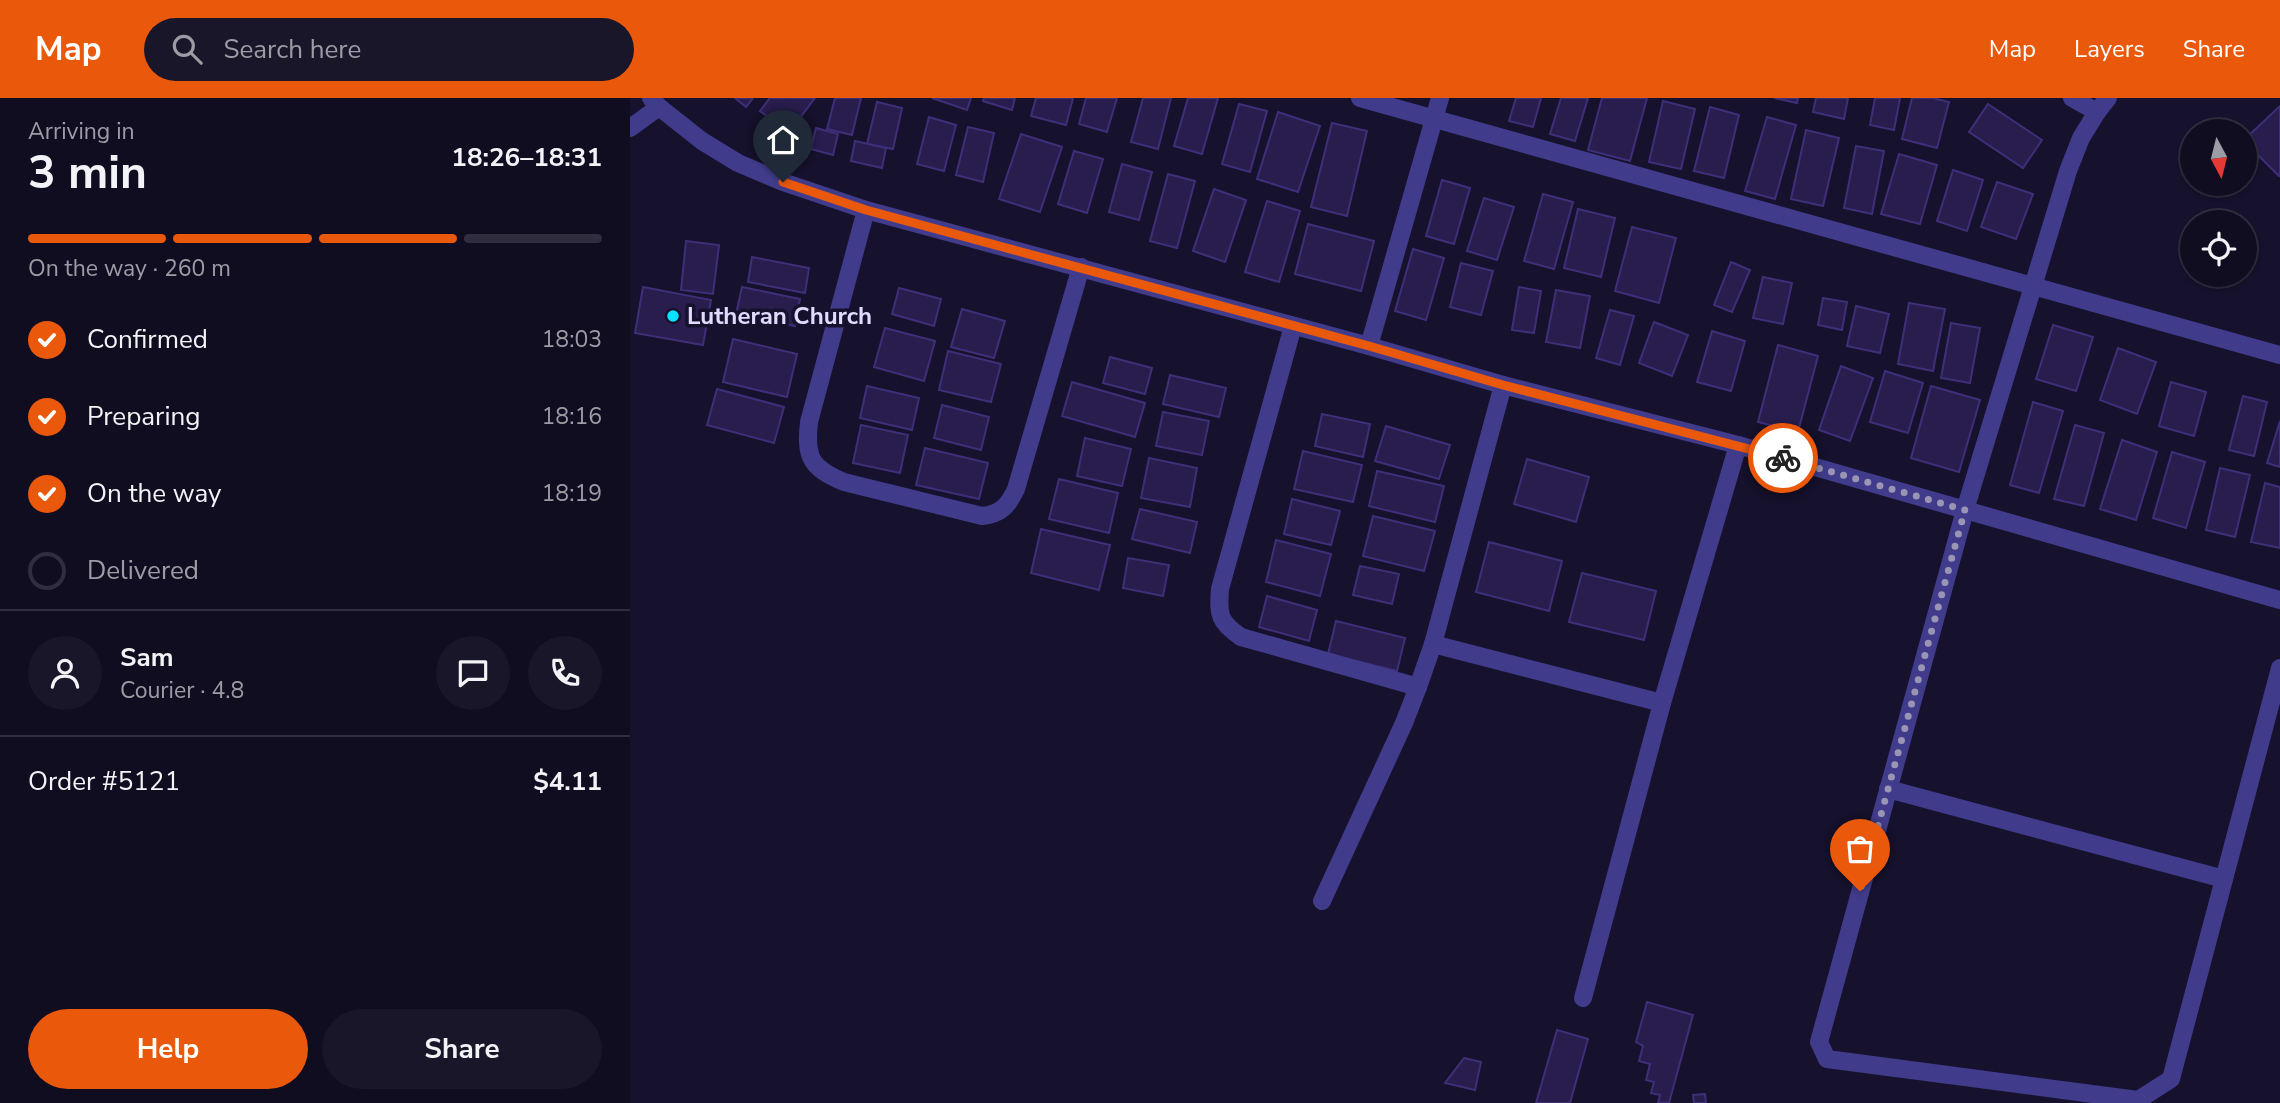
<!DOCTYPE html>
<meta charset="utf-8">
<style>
body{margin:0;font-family:"Nunito Sans",sans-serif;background:#19162a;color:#f1f3f6;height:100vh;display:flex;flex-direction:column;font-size:26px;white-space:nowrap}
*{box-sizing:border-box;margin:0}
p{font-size:23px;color:#9c9ca5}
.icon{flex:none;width:38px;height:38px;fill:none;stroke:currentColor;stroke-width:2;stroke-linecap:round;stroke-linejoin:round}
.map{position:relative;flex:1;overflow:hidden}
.side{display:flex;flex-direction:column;background:#100d21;width:630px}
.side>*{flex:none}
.needle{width:46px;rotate:173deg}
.controls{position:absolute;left:1550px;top:21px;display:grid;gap:14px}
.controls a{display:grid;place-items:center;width:77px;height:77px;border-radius:50%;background:#100d21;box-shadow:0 2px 5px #0004,0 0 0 2px #302d3f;font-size:35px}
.pin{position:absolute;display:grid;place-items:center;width:60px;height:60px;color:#fff;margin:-72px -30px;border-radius:50% 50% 50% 0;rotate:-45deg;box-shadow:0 0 7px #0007}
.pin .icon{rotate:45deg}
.courier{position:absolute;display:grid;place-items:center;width:70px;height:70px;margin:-35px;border:5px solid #ea580c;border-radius:50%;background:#fff;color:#222;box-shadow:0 2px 9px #0007}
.headline em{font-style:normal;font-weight:700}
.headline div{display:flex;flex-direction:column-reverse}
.headline{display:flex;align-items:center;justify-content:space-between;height:119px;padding:0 28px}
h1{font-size:46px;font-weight:700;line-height:52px}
.bar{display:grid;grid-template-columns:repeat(4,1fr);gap:10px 7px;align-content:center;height:84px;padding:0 28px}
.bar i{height:9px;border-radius:5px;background:#302d3f}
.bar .on{background:#ea580c}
.bar p{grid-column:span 4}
.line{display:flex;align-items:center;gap:18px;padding:0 28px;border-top:2px solid #302d3f}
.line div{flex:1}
.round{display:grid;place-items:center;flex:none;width:74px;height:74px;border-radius:37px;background:#19162a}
ol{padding:0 28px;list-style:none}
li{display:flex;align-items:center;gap:21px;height:77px}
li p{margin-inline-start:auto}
li .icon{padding:7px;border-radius:50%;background:#ea580c;color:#fff;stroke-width:4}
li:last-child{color:#9c9ca5}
li i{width:38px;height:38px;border:4px solid #302d3f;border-radius:50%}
.button{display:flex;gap:14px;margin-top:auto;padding:14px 28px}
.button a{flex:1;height:80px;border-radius:42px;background:#ea580c;color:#fff;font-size:28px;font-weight:700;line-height:80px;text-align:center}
.button a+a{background:#19162a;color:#f1f3f6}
header{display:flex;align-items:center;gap:42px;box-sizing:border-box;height:98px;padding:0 35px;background:#ea580c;color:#fff}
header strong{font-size:33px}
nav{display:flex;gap:38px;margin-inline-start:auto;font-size:24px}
.search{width:490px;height:63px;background:#19162a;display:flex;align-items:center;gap:18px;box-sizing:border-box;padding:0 24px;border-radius:38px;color:#9c9ca5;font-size:26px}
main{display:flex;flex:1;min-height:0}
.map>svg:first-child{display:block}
.building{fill:#281d4d;stroke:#3f2f79;stroke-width:2}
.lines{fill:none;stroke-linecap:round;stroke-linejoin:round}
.minor{stroke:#403c8b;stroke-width:18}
.done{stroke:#9a95b5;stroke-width:7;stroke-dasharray:0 12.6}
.route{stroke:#ea580c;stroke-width:9}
.poi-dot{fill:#08e3ff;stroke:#16112c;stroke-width:2.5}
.labels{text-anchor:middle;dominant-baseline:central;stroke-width:7;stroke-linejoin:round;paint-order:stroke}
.poi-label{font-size:24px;font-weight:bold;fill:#e1dcff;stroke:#16112c;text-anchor:start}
</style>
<header>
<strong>Map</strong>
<div class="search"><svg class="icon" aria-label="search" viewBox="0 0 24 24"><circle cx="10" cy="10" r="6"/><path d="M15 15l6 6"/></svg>Search here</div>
<nav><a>Map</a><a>Layers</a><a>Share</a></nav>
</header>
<main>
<section class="side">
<div class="headline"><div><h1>3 min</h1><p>Arriving in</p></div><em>18:26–18:31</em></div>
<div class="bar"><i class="on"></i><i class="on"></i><i class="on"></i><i></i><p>On the way · 260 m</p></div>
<ol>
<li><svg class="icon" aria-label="check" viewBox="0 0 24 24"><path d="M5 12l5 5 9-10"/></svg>Confirmed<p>18:03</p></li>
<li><svg class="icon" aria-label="check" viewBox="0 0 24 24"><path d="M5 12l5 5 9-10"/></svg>Preparing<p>18:16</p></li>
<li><svg class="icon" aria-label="check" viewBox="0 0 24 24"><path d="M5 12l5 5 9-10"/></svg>On the way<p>18:19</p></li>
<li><i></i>Delivered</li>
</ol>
<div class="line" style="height:126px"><a class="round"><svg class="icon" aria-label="person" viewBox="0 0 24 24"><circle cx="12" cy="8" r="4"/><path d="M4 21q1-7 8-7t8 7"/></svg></a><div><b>Sam</b><p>Courier · 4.8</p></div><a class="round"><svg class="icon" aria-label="chat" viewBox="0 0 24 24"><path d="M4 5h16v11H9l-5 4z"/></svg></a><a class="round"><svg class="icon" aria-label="phone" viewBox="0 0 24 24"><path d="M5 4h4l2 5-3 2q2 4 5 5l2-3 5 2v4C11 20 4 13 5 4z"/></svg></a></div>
<div class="line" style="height:91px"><div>Order #5121</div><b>$4.11</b></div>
<div class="button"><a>Help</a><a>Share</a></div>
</section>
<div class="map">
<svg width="1650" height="1005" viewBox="0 0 1650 1005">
<rect width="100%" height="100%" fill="#16112c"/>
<g class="building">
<polygon points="105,0 123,0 116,9"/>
<polygon points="140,0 185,0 159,34 130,13"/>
<polygon points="205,0 231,0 222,37 197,31"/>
<polygon points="302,0 341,0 337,12"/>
<polygon points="354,0 385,0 382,12 353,3"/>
<polygon points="406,0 443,0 436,27 401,18"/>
<polygon points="456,0 487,0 477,34 449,26"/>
<polygon points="513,0 541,0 528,51 501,44"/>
<polygon points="558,0 588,0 572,56 544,48"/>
<polygon points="886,0 911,0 903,29 879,23"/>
<polygon points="931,0 958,0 945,43 920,36"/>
<polygon points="972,0 1017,0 1000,63 958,52"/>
<polygon points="1144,0 1168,0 1167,5"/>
<polygon points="1186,0 1218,0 1214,21 1183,14"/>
<polygon points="1245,0 1270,0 1264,32 1240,27"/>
<polygon points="1282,0 1303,0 1319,4 1307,50 1272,41"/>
<polygon points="1033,3 1065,11 1051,71 1019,64"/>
<polygon points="247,4 272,10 263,51 237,46"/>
<polygon points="609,6 637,13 620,74 592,66"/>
<polygon points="1358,6 1412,42 1393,70 1339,34"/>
<polygon points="1650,8 1650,77 1649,78 1615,44 1615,41"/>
<polygon points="1080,9 1109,17 1094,80 1064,73"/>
<polygon points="648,14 690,28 668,94 627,81"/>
<polygon points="299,19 326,27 314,73 287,66"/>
<polygon points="1137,19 1166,27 1145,101 1115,93"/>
<polygon points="702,25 737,33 717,118 681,109"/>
<polygon points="338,29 364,35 353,84 326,77"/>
<polygon points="186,30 208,36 203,57 181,51"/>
<polygon points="1176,32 1209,40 1193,108 1161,101"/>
<polygon points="391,36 432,49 410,114 369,101"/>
<polygon points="225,43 256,50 252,70 221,63"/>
<polygon points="1226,48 1254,53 1242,116 1214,110"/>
<polygon points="444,53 473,61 457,115 428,106"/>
<polygon points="1269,56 1307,67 1290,126 1251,116"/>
<polygon points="492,66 522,74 509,122 479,114"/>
<polygon points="1323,72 1353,82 1337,133 1307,123"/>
<polygon points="538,76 565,83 547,150 520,143"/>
<polygon points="812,82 840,90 824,146 796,138"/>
<polygon points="1367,84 1403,96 1386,141 1351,129"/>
<polygon points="584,91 616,102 595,164 563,153"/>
<polygon points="913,96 943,104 924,171 894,163"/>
<polygon points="854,100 884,109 867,162 837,153"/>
<polygon points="637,103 670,113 649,184 615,174"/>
<polygon points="948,111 985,120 971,179 934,170"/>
<polygon points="678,126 744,143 731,193 665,176"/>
<polygon points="1002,129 1046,140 1029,205 985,193"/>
<polygon points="56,143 89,147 83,196 51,192"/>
<polygon points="783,151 814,160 796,222 765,213"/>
<polygon points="122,159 179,170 175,195 118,184"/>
<polygon points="1101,164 1120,172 1102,214 1084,207"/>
<polygon points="831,165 863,173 851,217 820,209"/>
<polygon points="1133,179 1162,185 1153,226 1123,220"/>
<polygon points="13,189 81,202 73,247 5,235"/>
<polygon points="112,189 170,201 165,228 106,216"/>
<polygon points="889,189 911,193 904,235 882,232"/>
<polygon points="269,190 311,201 304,228 262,216"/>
<polygon points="926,192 960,198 950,250 916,244"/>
<polygon points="1193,200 1217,204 1212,232 1188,227"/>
<polygon points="1279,205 1315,211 1303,273 1268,266"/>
<polygon points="1226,208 1259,216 1250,255 1217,248"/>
<polygon points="332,211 375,223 364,260 321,249"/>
<polygon points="980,212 1004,218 990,267 966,260"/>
<polygon points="1024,224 1058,237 1042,278 1009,265"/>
<polygon points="1321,225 1350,230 1340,285 1311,280"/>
<polygon points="1423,227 1463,239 1446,293 1406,281"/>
<polygon points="255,230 305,243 294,283 244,269"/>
<polygon points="1082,233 1115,243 1101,293 1067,284"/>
<polygon points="103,241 167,256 157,299 93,284"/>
<polygon points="1148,247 1188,258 1168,334 1128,324"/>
<polygon points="1488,250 1526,264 1507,316 1470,302"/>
<polygon points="318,253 371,266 361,304 309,292"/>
<polygon points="480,259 522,270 515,296 473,285"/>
<polygon points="1211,268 1243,280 1220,343 1189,332"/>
<polygon points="1255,273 1293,285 1278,335 1240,324"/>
<polygon points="540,277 596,290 589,319 533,306"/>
<polygon points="442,284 515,305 505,339 432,318"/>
<polygon points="1541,284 1576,294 1564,338 1529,328"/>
<polygon points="237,288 289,300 282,332 230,320"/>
<polygon points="1301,288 1350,302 1329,374 1281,360"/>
<polygon points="87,291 154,309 144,345 77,327"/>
<polygon points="1613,298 1637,304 1624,358 1599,352"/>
<polygon points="1403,304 1433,313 1409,395 1380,387"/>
<polygon points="312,307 359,319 351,352 304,340"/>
<polygon points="533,314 579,323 572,357 526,348"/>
<polygon points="692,316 740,326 733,359 685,348"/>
<polygon points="1650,323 1650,369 1637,365"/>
<polygon points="231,327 278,337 270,375 223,365"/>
<polygon points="1445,327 1474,335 1454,408 1424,401"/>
<polygon points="756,328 820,347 809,381 745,363"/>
<polygon points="455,340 501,351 492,388 447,378"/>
<polygon points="1492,342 1527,354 1506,422 1470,411"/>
<polygon points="295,350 358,365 349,401 286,387"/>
<polygon points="673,353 732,367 723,404 664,391"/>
<polygon points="1542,354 1575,364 1556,430 1523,420"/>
<polygon points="519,360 567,370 560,409 511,400"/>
<polygon points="897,361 959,379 946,424 884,406"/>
<polygon points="1590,370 1620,377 1605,439 1576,432"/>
<polygon points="747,373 814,388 805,424 739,408"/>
<polygon points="429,381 488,395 479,435 419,421"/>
<polygon points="1635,385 1650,389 1650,450 1621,444"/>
<polygon points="662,401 710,413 701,447 654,436"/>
<polygon points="510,411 567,424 560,455 502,441"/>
<polygon points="743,418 805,433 794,473 733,458"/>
<polygon points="411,431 480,447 469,492 401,475"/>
<polygon points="646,442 701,456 690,498 636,484"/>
<polygon points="859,444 932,463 919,513 846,494"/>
<polygon points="498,460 539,467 533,498 493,490"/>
<polygon points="730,468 769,476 762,506 723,497"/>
<polygon points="952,475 1026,493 1014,542 939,524"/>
<polygon points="637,498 687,512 679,543 629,529"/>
<polygon points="706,523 775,540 767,573 698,556"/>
<polygon points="1017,904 1063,917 1039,1005 1028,1005 1030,997 1021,995 1024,984 1016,982 1020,966 1009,963 1013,948 1006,944"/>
<polygon points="927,932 958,941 940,1005 906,1005"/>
<polygon points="834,960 851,964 845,992 815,985"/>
<polygon points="1075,996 1076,1005 1064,1005 1063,997"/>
</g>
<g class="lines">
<g class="minor">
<polyline points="21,0 29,9 72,43 108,65 153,84 236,112 739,248 873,287 1108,347 1650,502"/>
<polyline points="730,0 1650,257"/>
<polyline points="1442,0 1467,14 1451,40 1438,73 1335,412 1189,944 1197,961 1508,1002 1541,981 1650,570"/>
<polyline points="1467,14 1478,0"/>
<polyline points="0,30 29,9"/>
<path d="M236 112 179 324C175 360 181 370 214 384L352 418C371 416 378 408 386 391L451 169"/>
<path d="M663 228 590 491C588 517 589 524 611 539L788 589"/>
<polyline points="739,248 810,0"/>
<polyline points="803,546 1032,605"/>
<polyline points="1258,691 1594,781"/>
<polyline points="692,803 774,625 788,589 803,546 873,287"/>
<polyline points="953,900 1032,605 1108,347"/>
</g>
</g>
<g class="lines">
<polyline class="done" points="1153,360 1335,412 1230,793"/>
<polyline class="route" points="153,84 236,112 739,248 873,287 1153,360"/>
</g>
<circle class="poi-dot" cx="43" cy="218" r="7"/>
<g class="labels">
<g class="poi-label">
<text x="57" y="218">Lutheran Church</text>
</g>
</g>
</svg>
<div class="controls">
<a><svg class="needle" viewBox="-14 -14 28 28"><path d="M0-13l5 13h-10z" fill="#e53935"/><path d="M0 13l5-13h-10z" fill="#9c9ca5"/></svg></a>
<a><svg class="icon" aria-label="locate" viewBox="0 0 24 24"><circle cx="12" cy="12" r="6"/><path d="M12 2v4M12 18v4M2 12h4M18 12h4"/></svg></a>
</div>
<div class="pin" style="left:1230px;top:793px;background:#ea580c"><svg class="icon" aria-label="bag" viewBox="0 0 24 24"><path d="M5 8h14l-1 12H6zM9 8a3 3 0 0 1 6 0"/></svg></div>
<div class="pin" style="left:153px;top:84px;background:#1f2937"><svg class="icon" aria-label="home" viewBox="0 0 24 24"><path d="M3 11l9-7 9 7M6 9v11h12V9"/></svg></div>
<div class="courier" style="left:1153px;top:360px"><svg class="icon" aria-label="bike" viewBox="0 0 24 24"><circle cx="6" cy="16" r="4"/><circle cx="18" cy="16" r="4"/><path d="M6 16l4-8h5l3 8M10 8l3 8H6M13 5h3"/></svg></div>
</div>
</main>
